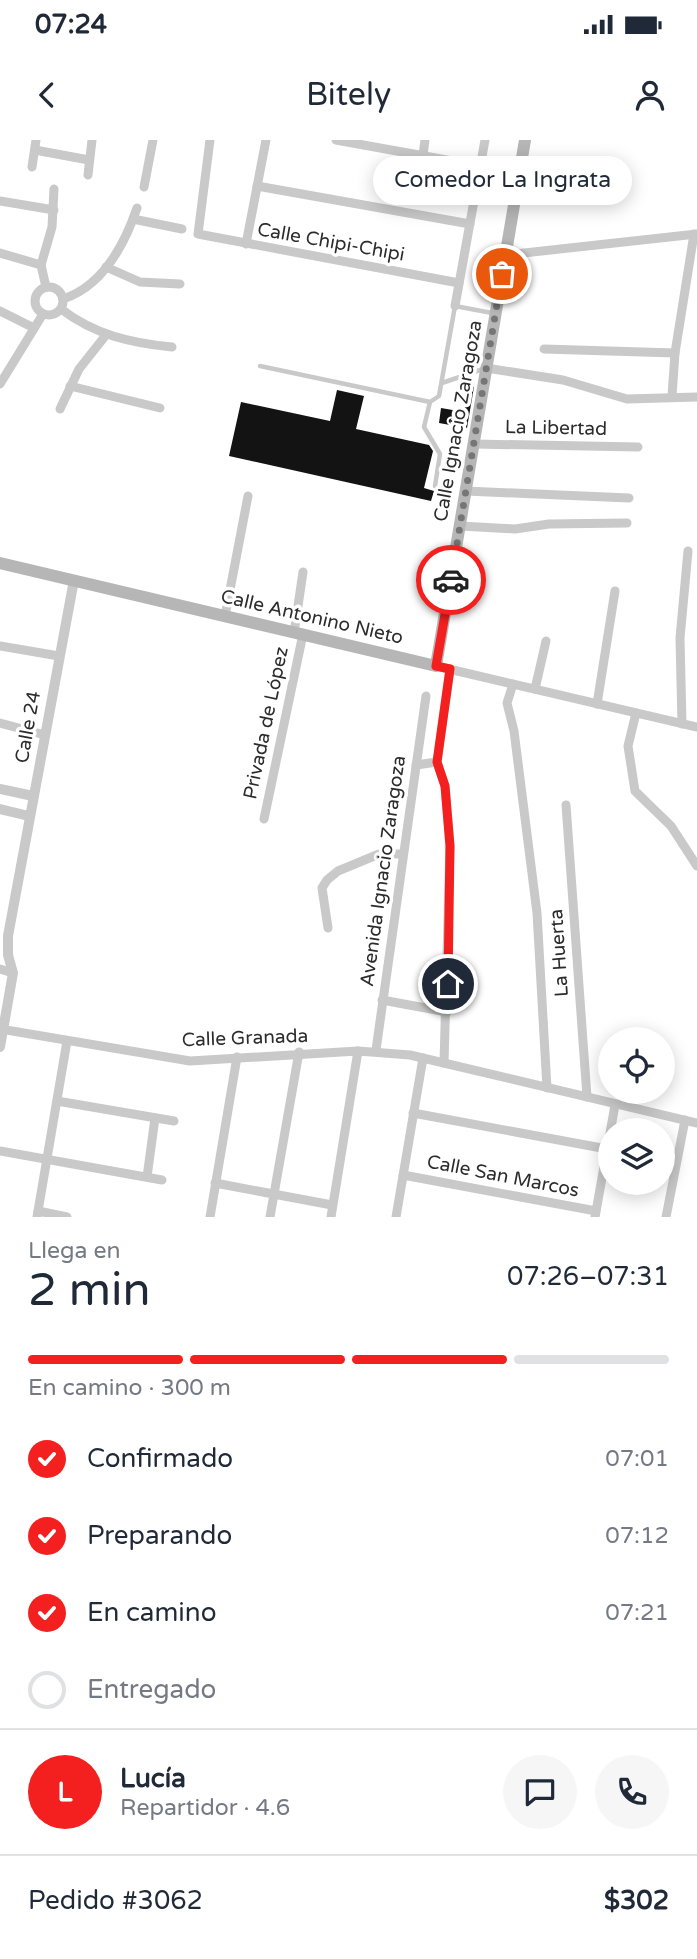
<!DOCTYPE html>
<html lang="es">
<meta charset="utf-8">
<style>
body{margin:0;font-family:"Varela Round",sans-serif;background:#f6f6f7;color:#1f2937;height:100vh;display:flex;flex-direction:column;font-size:26px;white-space:nowrap}
*{box-sizing:border-box;margin:0}
p{font-size:23px;color:#747a83}
.icon{flex:none;width:38px;height:38px;fill:none;stroke:currentColor;stroke-width:2;stroke-linecap:round;stroke-linejoin:round}
.map{position:relative;height:1077px;overflow:hidden}
.details{display:flex;flex-direction:column;background:#fff;flex:1}
.details>*{flex:none}
.tools{position:absolute;left:598px;top:887px;display:grid;gap:14px}
.tools a{display:grid;place-items:center;width:77px;height:77px;border-radius:50%;background:#fff;box-shadow:0 4px 18px #0003;font-size:35px}
.pin{position:absolute;display:grid;place-items:center;width:60px;height:60px;color:#fff;margin:-30px;border:4px solid #fff;border-radius:50%;box-shadow:0 2px 7px #0007}
.courier{position:absolute;display:grid;place-items:center;width:70px;height:70px;margin:-35px;border:5px solid #f3201f;border-radius:50%;background:#fff;color:#222;box-shadow:0 2px 9px #0007}
.bubble{position:absolute;height:49px;border-radius:24px;background:#fff;box-shadow:0 4px 18px #0003;font-size:23px;font-weight:600;line-height:49px;text-align:center}
.headline em{font-style:normal;font-weight:600}
.headline div{display:flex;flex-direction:column-reverse}
.headline{display:flex;align-items:center;justify-content:space-between;height:119px;padding:0 28px}
h1{font-size:46px;font-weight:600;line-height:52px}
.bar{display:grid;grid-template-columns:repeat(4,1fr);gap:10px 7px;align-content:center;height:84px;padding:0 28px}
.bar i{height:9px;border-radius:5px;background:#e0e1e3}
.bar .selected{background:#f3201f}
.bar p{grid-column:span 4}
.line{display:flex;align-items:center;gap:18px;padding:0 28px;border-top:2px solid #e0e1e3}
.line div{flex:1}
.round{display:grid;place-items:center;flex:none;width:74px;height:74px;border-radius:37px;background:#f6f6f7}
ol{padding:0 28px;list-style:none}
li{display:flex;align-items:center;gap:21px;height:77px}
li p{margin-inline-start:auto}
li .icon{padding:7px;border-radius:50%;background:#f3201f;color:#fff;stroke-width:4}
li:last-child{color:#747a83}
li i{width:38px;height:38px;border:4px solid #e0e1e3;border-radius:50%}
.status{display:flex;justify-content:space-between;align-items:center;height:49px;padding:0 35px;background:#fff;direction:ltr}
.status svg{height:19px;fill:currentColor}
header{display:flex;justify-content:space-between;align-items:center;height:91px;padding:0 28px;background:#fff;font-size:32px;font-weight:600}
.map>svg:first-child{display:block}
.building{fill:#131313}
.lines{fill:none;stroke-linecap:round;stroke-linejoin:round}
.service{stroke:#c9c9c9;stroke-width:4.5}
.minor{stroke:#c9c9c9;stroke-width:9}
.tertiary{stroke:#c9c9c9;stroke-width:10}
.secondary{stroke:#b6b6b6;stroke-width:12}
.done{stroke:#767676;stroke-width:7;stroke-dasharray:0 12.6}
.route{stroke:#f3201f;stroke-width:9}
.labels{text-anchor:middle;dominant-baseline:central;stroke-width:7;stroke-linejoin:round;paint-order:stroke}
.street-label{font-size:19px;fill:#2c2c2c;stroke:#fff}
</style>
<div class="status"><b>07:24</b><svg viewBox="0 0 49 12"><path d="M0 12V9h3v3zM5 12V6h3v6zM10 12V3h3v9zM15 12V0h3v12zM26 1h20v11H26zM47 4h2v5h-2z"/></svg></div>
<header><svg class="icon" aria-label="back" viewBox="0 0 24 24"><path d="M15 5l-7 7 7 7"/></svg>Bitely<svg class="icon" aria-label="person" viewBox="0 0 24 24"><circle cx="12" cy="8" r="4"/><path d="M4 21q1-7 8-7t8 7"/></svg></header>
<div class="map">
<svg width="697" height="1077" viewBox="0 0 697 1077">
<rect width="100%" height="100%" fill="#fff"/>
<g class="building">
<polygon points="469,246 474,247 467,288 439,283 441,268 464,272"/>
<polygon points="337,250 364,256 356,289 429,305 433,311 424,348 434,351 431,361 229,316 241,262 330,281"/>
</g>
<g class="lines">
<g class="service">
<polyline points="260,226 430,262 439,256 455,166 492,173"/>
<polyline points="442,243 483,229"/>
<polyline points="430,262 424,287 440,314 435,346"/>
</g>
<g class="minor">
<polyline points="210,0 198,94 459,143"/>
<polyline points="336,0 480,26"/>
<polyline points="35,10 89,20"/>
<polyline points="423,15 425,0"/>
<polyline points="32,27 36,0"/>
<polyline points="88,35 92,0"/>
<polyline points="257,46 470,84"/>
<polyline points="144,47 153,0"/>
<polyline points="0,61 54,70"/>
<polyline points="133,79 182,89"/>
<polyline points="246,104 266,0"/>
<polyline points="0,113 41,125"/>
<polyline points="505,115 697,94"/>
<polyline points="106,127 140,142 180,144"/>
<circle cx="49" cy="161" r="14"/>
<polyline points="46,147 41,125 52,87 54,49"/>
<path d="M63 159C103 146 124 106 137 68"/>
<polyline points="455,166 485,0"/>
<path d="M61 169C95 195 131 203 172 207"/>
<polyline points="0,171 34,188"/>
<polyline points="544,209 675,213"/>
<polyline points="486,228 563,240 627,259 697,257"/>
<polyline points="0,244 43,174"/>
<polyline points="70,246 160,268"/>
<polyline points="672,256 675,213 694,94"/>
<polyline points="60,269 79,229 106,195"/>
<polyline points="474,304 638,307"/>
<polyline points="466,351 629,358"/>
<polyline points="460,386 515,389 549,384 627,383"/>
<polyline points="225,476 248,356"/>
<polyline points="294,493 303,432"/>
<polyline points="0,506 59,516"/>
<polyline points="436,526 697,587"/>
<polyline points="513,544 507,563 514,591 537,773 547,948"/>
<polyline points="535,549 546,501"/>
<polyline points="597,564 615,451"/>
<polyline points="636,573 628,606 635,651 671,686 697,726"/>
<polyline points="0,583 45,595"/>
<polyline points="682,584 680,498 688,411"/>
<polyline points="416,625 437,622"/>
<polyline points="566,665 587,957"/>
<polyline points="264,679 303,494"/>
<polyline points="328,788 322,748 327,740 338,731 379,714 402,714"/>
<polyline points="0,829 13,833"/>
<polyline points="382,860 447,872"/>
<polyline points="0,889 190,921 358,911 410,915 697,983"/>
<polyline points="376,910 426,556"/>
<polyline points="444,923 450,706 445,646 437,622 450,529"/>
<polyline points="57,961 174,981"/>
<polyline points="413,973 607,1009"/>
<polyline points="0,1011 162,1040"/>
<polyline points="403,1035 596,1071"/>
<polyline points="147,1037 155,978"/>
<polyline points="215,1043 332,1065"/>
<polyline points="38,1071 67,1077"/>
<polyline points="37,1077 67,901"/>
<polyline points="210,1077 237,917"/>
<polyline points="270,1077 299,912"/>
<polyline points="331,1077 358,911"/>
<polyline points="396,1077 423,918"/>
<polyline points="595,1077 615,965"/>
<polyline points="666,1077 685,980"/>
</g>
<g class="tertiary">
<polyline points="0,649 33,656"/>
<polyline points="0,669 29,676"/>
<polyline points="0,907 13,833 8,815 8,796 74,440"/>
</g>
<polyline class="secondary" points="0,423 436,526 525,0"/>
</g>
<g class="lines">
<polyline class="done" points="451,440 502,134"/>
<polyline class="route" points="448,844 450,706 445,646 437,622 450,529 436,526 451,440"/>
</g>
<g class="labels">
<g class="street-label">
<text transform="translate(331 102) rotate(10)">Calle Chipi-Chipi</text>
<text transform="translate(458 281) rotate(-80)">Calle Ignacio Zaragoza</text>
<text transform="translate(556 288) rotate(1)">La Libertad</text>
<text transform="translate(312 477) rotate(13)">Calle Antonino Nieto</text>
<text transform="translate(266 583) rotate(-78)">Privada de López</text>
<text transform="translate(28 587) rotate(-80)">Calle 24</text>
<text transform="translate(383 731) rotate(-82)">Avenida Ignacio Zaragoza</text>
<text transform="translate(559 813) rotate(-94)">La Huerta</text>
<text transform="translate(245 898) rotate(-2)">Calle Granada</text>
<text transform="translate(503 1036) rotate(11)">Calle San Marcos</text>
</g>
</g>
</svg>
<div class="tools">
<a><svg class="icon" aria-label="locate" viewBox="0 0 24 24"><circle cx="12" cy="12" r="6"/><path d="M12 2v4M12 18v4M2 12h4M18 12h4"/></svg></a>
<a><svg class="icon" aria-label="layers" viewBox="0 0 24 24"><path d="M12 4l9 5-9 5-9-5zM3 14l9 5 9-5"/></svg></a>
</div>
<div class="pin" style="left:502px;top:134px;background:#ea580c"><svg class="icon" aria-label="bag" viewBox="0 0 24 24"><path d="M5 8h14l-1 12H6zM9 8a3 3 0 0 1 6 0"/></svg></div>
<div class="pin" style="left:448px;top:844px;background:#1f2937"><svg class="icon" aria-label="home" viewBox="0 0 24 24"><path d="M3 11l9-7 9 7M6 9v11h12V9"/></svg></div>
<div class="courier" style="left:451px;top:440px"><svg class="icon" aria-label="car" viewBox="0 0 24 24"><path d="M5 17H2v-5l4-1 3-4h7l3 4 3 1v5h-3M9 17h6M6 11h13"/><circle cx="7" cy="17" r="2"/><circle cx="17" cy="17" r="2"/></svg></div>
<div class="bubble" style="left:373px;top:16px;width:259px">Comedor La Ingrata</div>
</div>
<section class="details">
<div class="headline"><div><h1>2 min</h1><p>Llega en</p></div><em>07:26–07:31</em></div>
<div class="bar"><i class="selected"></i><i class="selected"></i><i class="selected"></i><i></i><p>En camino · 300 m</p></div>
<ol>
<li><svg class="icon" aria-label="check" viewBox="0 0 24 24"><path d="M5 12l5 5 9-10"/></svg>Confirmado<p>07:01</p></li>
<li><svg class="icon" aria-label="check" viewBox="0 0 24 24"><path d="M5 12l5 5 9-10"/></svg>Preparando<p>07:12</p></li>
<li><svg class="icon" aria-label="check" viewBox="0 0 24 24"><path d="M5 12l5 5 9-10"/></svg>En camino<p>07:21</p></li>
<li><i></i>Entregado</li>
</ol>
<div class="line" style="height:126px"><b class="round" style="background:#f3201f;color:#fff">L</b><div><b>Lucía</b><p>Repartidor · 4.6</p></div><a class="round"><svg class="icon" aria-label="chat" viewBox="0 0 24 24"><path d="M4 5h16v11H9l-5 4z"/></svg></a><a class="round"><svg class="icon" aria-label="phone" viewBox="0 0 24 24"><path d="M5 4h4l2 5-3 2q2 4 5 5l2-3 5 2v4C11 20 4 13 5 4z"/></svg></a></div>
<div class="line" style="height:91px"><div>Pedido #3062</div><b>$302</b></div>
</section>
